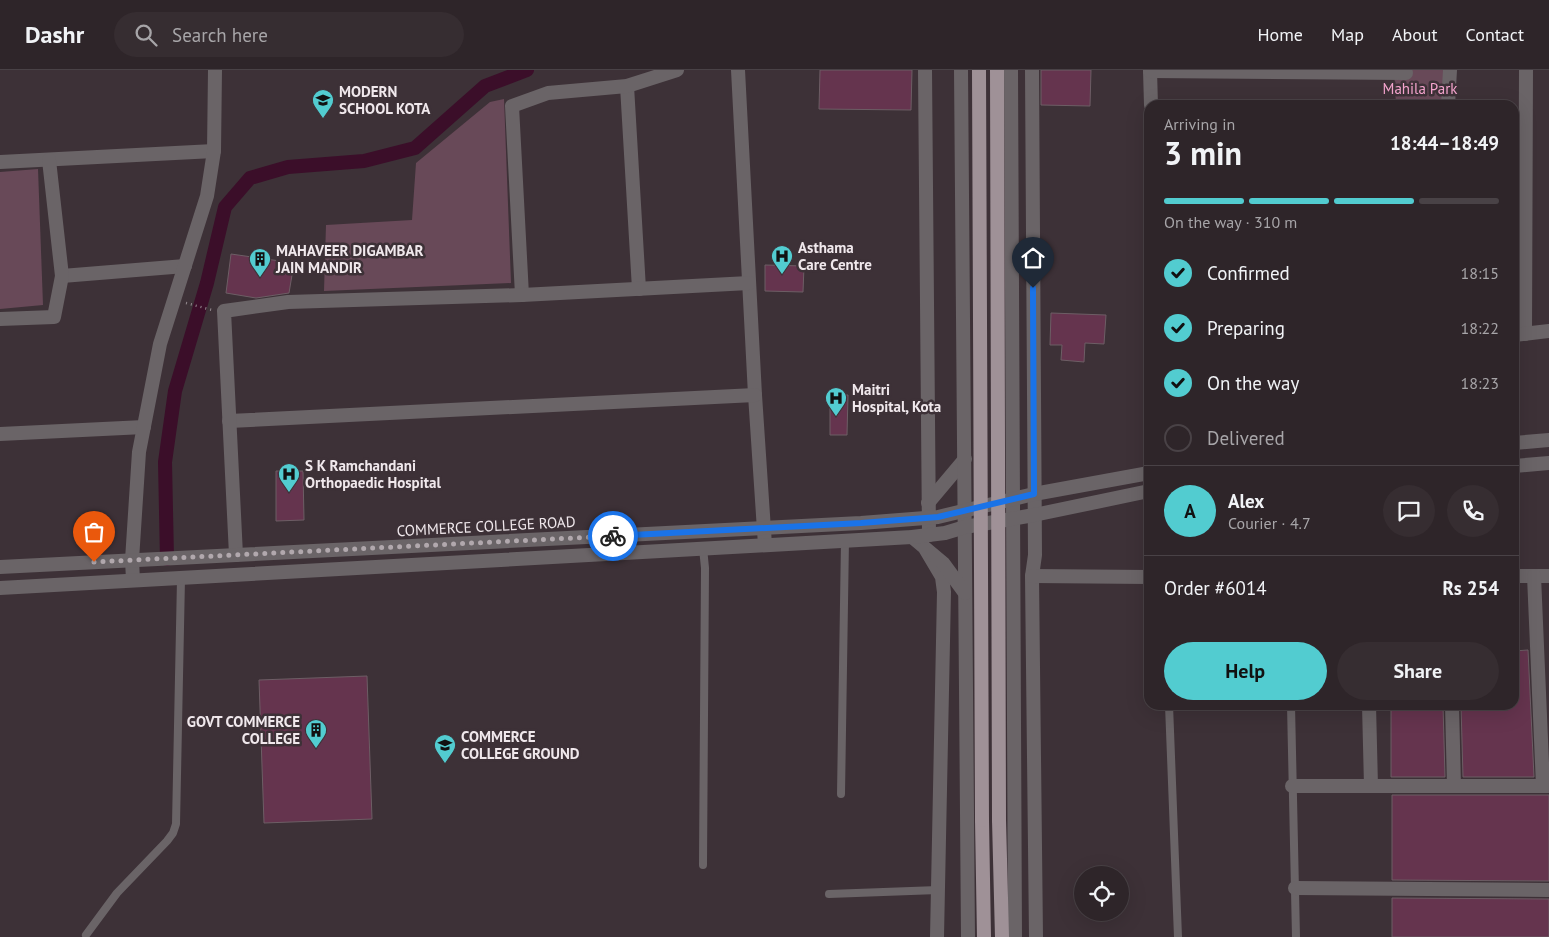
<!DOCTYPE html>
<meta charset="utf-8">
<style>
body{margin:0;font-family:"PT Sans",sans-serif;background:#362d31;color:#f1f3f6;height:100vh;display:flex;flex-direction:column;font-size:19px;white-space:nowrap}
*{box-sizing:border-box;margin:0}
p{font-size:16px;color:#a7a5a8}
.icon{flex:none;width:28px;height:28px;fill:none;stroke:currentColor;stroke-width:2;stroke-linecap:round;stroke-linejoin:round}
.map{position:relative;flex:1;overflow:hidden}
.details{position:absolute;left:1144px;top:30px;width:375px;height:610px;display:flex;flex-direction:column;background:#2e2529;border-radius:15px;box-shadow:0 5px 20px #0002,0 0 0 1px #494246}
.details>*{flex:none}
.buttons{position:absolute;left:1074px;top:796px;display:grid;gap:10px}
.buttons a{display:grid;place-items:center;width:55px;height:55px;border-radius:50%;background:#2e2529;box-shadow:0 5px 20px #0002,0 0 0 1px #494246;font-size:25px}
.pin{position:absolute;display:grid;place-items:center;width:42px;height:42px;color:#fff;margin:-51px -21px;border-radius:50% 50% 50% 0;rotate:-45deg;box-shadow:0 0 5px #0007}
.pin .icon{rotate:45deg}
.courier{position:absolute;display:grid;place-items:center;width:50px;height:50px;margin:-25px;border:4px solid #1a73e8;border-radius:50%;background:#fff;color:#222;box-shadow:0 1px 6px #0007}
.overview em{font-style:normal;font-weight:700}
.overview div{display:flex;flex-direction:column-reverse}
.overview{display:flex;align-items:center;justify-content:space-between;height:85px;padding:0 20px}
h1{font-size:32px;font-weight:700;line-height:38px}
.bar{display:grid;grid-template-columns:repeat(4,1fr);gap:8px 5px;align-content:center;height:60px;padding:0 20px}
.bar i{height:6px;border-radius:4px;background:#494246}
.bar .active{background:#52ccd0}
.bar p{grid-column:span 4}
.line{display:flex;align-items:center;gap:12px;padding:0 20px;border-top:1px solid #494246}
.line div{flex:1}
.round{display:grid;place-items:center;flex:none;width:52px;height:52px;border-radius:26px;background:#362d31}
ol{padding:0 20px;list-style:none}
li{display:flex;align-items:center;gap:15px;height:55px}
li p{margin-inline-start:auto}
li .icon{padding:5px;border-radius:50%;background:#52ccd0;color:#111;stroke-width:4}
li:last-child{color:#a7a5a8}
li i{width:28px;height:28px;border:2px solid #494246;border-radius:50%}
.primary-button{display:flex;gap:10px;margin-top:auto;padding:10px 20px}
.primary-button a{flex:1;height:58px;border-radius:30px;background:#52ccd0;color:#111;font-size:20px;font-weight:700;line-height:58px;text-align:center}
.primary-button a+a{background:#362d31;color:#f1f3f6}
header{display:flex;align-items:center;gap:30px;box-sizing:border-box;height:70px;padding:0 25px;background:#2e2529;border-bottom:1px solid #494246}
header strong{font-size:24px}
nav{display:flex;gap:28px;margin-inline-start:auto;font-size:18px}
.search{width:350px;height:45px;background:#362d31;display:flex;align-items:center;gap:12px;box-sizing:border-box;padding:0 18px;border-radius:28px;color:#a7a5a8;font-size:19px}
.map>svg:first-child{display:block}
.green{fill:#684958}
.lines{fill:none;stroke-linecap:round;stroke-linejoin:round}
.canal{stroke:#3b0e29;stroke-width:14}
.building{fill:#65344e;stroke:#6d5e65}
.path{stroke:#958b90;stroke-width:2.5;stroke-dasharray:1 4;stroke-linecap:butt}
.service{stroke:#6a6467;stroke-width:8}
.minor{stroke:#6a6467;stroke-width:14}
.tertiary{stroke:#6a6467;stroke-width:14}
.primary{stroke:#9f9197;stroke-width:14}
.primary-bridge{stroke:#9f9197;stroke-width:14}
.done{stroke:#b1a8ad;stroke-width:5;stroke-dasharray:0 9}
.route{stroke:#1a73e8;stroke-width:6}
.labels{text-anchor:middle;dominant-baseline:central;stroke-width:5;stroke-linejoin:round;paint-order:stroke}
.park-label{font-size:15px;fill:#f4a4cd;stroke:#3d3137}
.poi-label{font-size:15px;font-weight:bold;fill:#f0e8ec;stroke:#3d3137;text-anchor:start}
.street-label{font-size:15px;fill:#f0e8ec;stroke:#3d3137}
</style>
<header>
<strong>Dashr</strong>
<div class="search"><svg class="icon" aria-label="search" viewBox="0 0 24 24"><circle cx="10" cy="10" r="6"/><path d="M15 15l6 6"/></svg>Search here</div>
<nav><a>Home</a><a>Map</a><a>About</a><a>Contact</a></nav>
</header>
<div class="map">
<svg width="1549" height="867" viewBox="0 0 1549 867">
<rect width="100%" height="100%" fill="#3d3137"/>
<g class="green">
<polygon points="1394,0 1445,0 1445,35 1396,35"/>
<polygon points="504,29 511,213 324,221 326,155 412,150 416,93 490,32"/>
<polygon points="38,99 43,235 0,239 0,102"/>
</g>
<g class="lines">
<polyline class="canal" points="167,489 165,392 175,321 207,213 225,137 250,108 288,97 364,91 415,78 485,16 527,0"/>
</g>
<g class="building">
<polygon points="820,0 912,0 911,40 819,39"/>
<polygon points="1041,0 1091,0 1090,36 1041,35"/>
<polygon points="231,184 294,193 289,223 256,228 226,223"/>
<polygon points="765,195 804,196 803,222 765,221"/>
<polygon points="1051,243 1106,245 1104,274 1085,273 1084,292 1061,290 1062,275 1050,275"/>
<polygon points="830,325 848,325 847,365 830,365"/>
<polygon points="276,401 303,401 304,450 276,451"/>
<polygon points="1528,580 1534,707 1463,707 1461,635 1514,635 1514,581"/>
<polygon points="367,606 372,749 264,753 259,610"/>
<polygon points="1391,635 1443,635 1445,707 1391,707"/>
<polygon points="1392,725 1549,725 1549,811 1392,810"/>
<polygon points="1392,828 1549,829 1549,867 1392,867"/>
</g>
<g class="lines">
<g class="path">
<polyline points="1405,35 1406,17"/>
<polyline points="186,233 212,240"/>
</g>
<g class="service">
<polyline points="1169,635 1178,867"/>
<polyline points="1291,635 1296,867"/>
<polyline points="841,724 845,470"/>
<polyline points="703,795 705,498 703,478"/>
<polyline points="829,824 938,820"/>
<polyline points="86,865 117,823 167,771 173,763 176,754 181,509"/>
</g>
<g class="minor">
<polyline points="738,0 755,325 765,475"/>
<polyline points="925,0 929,465"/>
<polyline points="1032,0 1035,485 1032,506 1036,867"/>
<polyline points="1150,0 1151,35"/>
<polyline points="1150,1 1406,3"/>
<polyline points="627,16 639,219"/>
<polyline points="1448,35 1450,0"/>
<polyline points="0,92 214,81"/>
<polyline points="62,206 185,196"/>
<polyline points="522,225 512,36 548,23 627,16 677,0"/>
<polyline points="0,249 54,247 62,206 49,90"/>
<polyline points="1525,264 1526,0"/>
<polyline points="1514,265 1549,261"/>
<polyline points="229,351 755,325"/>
<polyline points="0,364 144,357"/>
<polyline points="928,433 965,389"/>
<polyline points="926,480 942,507 944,522 937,867"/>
<polyline points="236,485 224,241 288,232 522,225 749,213"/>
<polyline points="1032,506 1149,507"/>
<polyline points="1514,506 1549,506"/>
<polyline points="1534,506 1543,716"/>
<polyline points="133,510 132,490 139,382 160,274 207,126 214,81 215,0"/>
<polyline points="1369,635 1371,716"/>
<polyline points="1452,635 1454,716"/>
<polyline points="1292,716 1549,716"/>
<polyline points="1295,818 1549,820"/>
</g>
<g class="tertiary">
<polyline points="961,0 968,867"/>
<polyline points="1011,0 1015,867"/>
<polyline points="1514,373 1549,370"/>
<polyline points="1514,396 1549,393"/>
<polyline points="912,467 943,493 965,523"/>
<polyline points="0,497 861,453 938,447 1034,424 1149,403"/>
<polyline points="0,518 912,467 945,463 965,457 1034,445 1149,421"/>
</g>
<g class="primary">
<polyline points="982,750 984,867"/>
<polyline points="999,750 1002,867"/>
</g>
<g class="primary-bridge">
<polyline points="979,0 982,750"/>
<polyline points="997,0 999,750"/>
</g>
</g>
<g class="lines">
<polyline class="done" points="94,492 613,466"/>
<polyline class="route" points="613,466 861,453 938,447 1034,424 1033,218"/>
</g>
<defs>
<g id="school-pin" transform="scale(1.125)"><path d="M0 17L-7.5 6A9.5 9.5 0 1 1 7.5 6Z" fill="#52ccd0" stroke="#3d3137"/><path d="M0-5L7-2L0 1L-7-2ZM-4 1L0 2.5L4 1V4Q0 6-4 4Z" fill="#111"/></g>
<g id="hospital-pin" transform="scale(1.125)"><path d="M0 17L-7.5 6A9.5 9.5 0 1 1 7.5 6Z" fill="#52ccd0" stroke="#3d3137"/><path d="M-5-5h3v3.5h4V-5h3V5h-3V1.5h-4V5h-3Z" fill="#111"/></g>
<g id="building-pin" transform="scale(1.125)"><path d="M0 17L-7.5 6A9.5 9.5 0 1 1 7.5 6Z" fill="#52ccd0" stroke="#3d3137"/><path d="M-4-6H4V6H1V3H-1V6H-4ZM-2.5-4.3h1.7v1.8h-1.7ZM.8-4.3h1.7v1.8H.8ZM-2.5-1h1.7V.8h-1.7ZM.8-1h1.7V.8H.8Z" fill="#111"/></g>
<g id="university-pin" transform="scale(1.125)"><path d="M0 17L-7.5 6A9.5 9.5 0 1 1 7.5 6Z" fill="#52ccd0" stroke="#3d3137"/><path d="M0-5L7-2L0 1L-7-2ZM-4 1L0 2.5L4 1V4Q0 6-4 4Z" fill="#111"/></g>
</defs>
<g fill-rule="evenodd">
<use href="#school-pin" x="323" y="30"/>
<use href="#hospital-pin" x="782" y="186"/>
<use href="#building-pin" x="260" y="189"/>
<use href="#hospital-pin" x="836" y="328"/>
<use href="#hospital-pin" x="289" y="404"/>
<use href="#building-pin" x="316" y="660"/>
<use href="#university-pin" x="445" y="675"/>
</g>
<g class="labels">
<g class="park-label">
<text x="1420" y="18">Mahila Park</text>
</g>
<g class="poi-label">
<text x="339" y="21">MODERN<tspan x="339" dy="17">SCHOOL KOTA</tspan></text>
<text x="798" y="177">Asthama<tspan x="798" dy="17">Care Centre</tspan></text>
<text x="276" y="180">MAHAVEER DIGAMBAR<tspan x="276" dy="17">JAIN MANDIR</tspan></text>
<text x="852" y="319">Maitri<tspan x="852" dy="17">Hospital, Kota</tspan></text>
<text x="305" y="395">S K Ramchandani<tspan x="305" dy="17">Orthopaedic Hospital</tspan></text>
<text x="300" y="651" text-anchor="end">GOVT COMMERCE<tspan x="300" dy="17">COLLEGE</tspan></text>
<text x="461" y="666">COMMERCE<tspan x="461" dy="17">COLLEGE GROUND</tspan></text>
</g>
<g class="street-label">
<text transform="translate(486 456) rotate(-3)">COMMERCE COLLEGE ROAD</text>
</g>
</g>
</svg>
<div class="buttons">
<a><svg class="icon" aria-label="locate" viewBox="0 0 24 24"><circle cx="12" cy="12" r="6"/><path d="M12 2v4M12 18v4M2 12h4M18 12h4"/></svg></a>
</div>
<div class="pin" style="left:94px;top:492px;background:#ea580c"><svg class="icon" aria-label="bag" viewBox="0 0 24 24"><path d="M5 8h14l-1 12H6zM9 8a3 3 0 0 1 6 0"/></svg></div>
<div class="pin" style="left:1033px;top:218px;background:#1f2937"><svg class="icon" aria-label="home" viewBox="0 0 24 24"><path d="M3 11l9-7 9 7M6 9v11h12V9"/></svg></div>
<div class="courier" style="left:613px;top:466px"><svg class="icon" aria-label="bike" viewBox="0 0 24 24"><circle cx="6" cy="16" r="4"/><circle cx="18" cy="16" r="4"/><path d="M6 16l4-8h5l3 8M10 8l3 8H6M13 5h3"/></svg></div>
<section class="details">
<div class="overview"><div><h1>3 min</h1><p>Arriving in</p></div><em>18:44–18:49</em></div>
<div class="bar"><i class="active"></i><i class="active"></i><i class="active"></i><i></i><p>On the way · 310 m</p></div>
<ol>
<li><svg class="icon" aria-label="check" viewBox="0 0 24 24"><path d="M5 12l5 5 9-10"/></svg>Confirmed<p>18:15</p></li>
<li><svg class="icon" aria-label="check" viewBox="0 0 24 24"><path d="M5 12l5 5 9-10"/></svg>Preparing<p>18:22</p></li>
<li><svg class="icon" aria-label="check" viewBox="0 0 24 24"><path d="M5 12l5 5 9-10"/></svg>On the way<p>18:23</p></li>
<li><i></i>Delivered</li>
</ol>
<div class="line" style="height:90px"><b class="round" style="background:#52ccd0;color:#111">A</b><div><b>Alex</b><p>Courier · 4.7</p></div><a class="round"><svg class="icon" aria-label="chat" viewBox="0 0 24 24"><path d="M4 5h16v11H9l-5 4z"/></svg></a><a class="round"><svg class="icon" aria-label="phone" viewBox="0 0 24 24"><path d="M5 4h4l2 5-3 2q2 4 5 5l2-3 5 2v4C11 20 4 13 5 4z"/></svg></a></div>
<div class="line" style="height:65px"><div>Order #6014</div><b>Rs 254</b></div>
<div class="primary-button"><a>Help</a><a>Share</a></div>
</section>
</div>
